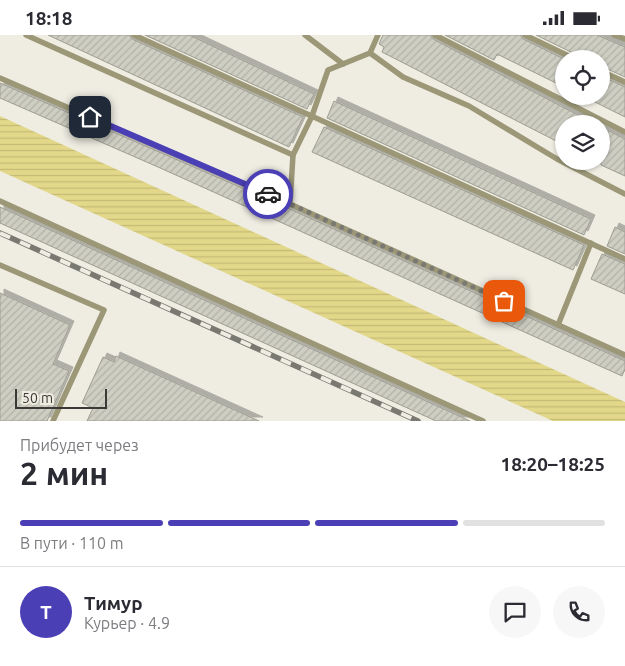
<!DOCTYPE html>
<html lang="ru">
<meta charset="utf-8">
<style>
body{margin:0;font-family:Ubuntu,sans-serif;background:#f7f7f7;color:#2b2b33;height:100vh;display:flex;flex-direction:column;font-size:19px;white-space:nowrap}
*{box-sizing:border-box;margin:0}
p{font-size:16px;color:#7c7c81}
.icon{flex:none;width:28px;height:28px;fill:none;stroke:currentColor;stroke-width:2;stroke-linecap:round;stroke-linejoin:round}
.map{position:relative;height:386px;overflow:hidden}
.drawer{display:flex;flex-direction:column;background:#fff;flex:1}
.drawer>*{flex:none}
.tools{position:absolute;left:555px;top:15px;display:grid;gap:10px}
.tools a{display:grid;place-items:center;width:55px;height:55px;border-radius:50%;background:#fff;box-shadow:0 1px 4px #0004;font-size:25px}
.scale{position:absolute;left:15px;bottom:12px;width:92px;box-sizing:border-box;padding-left:5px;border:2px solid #3a3935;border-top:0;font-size:14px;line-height:18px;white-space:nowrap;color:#3a3935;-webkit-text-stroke:4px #efede2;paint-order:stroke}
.pin{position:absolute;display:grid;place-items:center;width:42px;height:42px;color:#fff;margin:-21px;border-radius:10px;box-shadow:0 2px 8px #0006}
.courier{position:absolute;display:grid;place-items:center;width:50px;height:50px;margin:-25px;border:4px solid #4b3fb5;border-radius:50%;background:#fff;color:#222;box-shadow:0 1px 6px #0007}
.overview em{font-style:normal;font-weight:600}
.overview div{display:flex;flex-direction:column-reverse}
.overview{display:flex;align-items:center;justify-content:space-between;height:85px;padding:0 20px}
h1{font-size:32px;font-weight:600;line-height:38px}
.bar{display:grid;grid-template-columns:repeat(4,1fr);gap:8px 5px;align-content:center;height:60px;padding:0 20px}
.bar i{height:6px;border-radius:4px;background:#e1e1e2}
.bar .current{background:#4b3fb5}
.bar p{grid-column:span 4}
.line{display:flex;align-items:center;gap:12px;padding:0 20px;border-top:1px solid #e1e1e2}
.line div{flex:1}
.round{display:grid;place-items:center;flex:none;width:52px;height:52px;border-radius:26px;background:#f7f7f7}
.status{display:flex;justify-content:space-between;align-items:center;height:35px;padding:0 25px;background:#fff;direction:ltr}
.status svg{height:14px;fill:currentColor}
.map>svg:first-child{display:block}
.water{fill:url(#water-rules)}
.building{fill:url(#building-hatch);stroke:#9e9d92;filter:url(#shadow)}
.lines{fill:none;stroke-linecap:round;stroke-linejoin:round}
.lane{stroke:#9b9777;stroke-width:5.5}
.rail-casing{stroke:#797871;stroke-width:5.5}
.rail{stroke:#efede2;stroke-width:4;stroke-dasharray:11;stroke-linecap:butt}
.done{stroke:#797872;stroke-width:5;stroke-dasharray:0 9}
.route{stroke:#4b3fb5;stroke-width:6}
</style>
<div class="status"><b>18:18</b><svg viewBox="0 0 49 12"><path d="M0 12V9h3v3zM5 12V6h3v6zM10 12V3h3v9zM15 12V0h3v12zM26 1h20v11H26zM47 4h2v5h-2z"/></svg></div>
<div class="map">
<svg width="625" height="386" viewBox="0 0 625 386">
<defs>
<pattern id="water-rules" width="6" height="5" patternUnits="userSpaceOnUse" patternTransform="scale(1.25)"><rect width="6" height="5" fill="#e3d889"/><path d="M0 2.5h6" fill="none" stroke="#c4ba77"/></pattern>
<pattern id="building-hatch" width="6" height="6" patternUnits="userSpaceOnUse" patternTransform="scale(1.25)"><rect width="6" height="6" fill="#cfcec3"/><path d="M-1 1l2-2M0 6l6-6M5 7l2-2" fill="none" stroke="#b2b2a8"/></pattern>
<filter id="shadow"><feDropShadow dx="4" dy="-4" stdDeviation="0" flood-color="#0004"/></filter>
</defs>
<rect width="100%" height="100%" fill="#efede2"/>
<polygon class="water" points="0,81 625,367 625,386 553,386 0,136"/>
<g class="building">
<polygon points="48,0 129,0 132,4 303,82 289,112"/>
<polygon points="145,0 189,0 314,59 307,74"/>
<polygon points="383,0 430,0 433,4 595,89 564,89 564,110 382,17 384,12 379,9"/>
<polygon points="445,0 520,0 523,4 564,24 564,52 497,19 494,25"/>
<polygon points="536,0 597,0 625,12 625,42 601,31 601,24 580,24 577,20"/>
<polygon points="601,41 625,52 625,82 583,61 601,61"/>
<polygon points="0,48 272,166 625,326 625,334 622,341 158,132 0,63"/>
<polygon points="334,66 591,184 584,200 327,83"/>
<polygon points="324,92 584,210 573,235 312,117"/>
<polygon points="601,92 625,104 625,141 601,130"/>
<polygon points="0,172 470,386 436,386 0,188"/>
<polygon points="615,192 625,197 625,219 607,211"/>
<polygon points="602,219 625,229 625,259 591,244"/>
<polygon points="0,258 70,290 53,329 69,336 47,386 0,386"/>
<polygon points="116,321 259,386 87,386 93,373 82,368 103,322 114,327"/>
</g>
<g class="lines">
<g class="lane">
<polyline points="26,0 293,120 290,169"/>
<polyline points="134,0 625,224"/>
<polyline points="305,0 343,29"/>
<polyline points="435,0 625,97"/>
<polyline points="525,0 575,24"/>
<polyline points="614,0 625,4"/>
<polyline points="370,18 403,42 469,71 557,124 625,159"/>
<polyline points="601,36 625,47"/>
<polyline points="0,43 290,169 625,320"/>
<polyline points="293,120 312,81 328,35 370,18 378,0"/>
<polyline points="0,166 483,386"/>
<polyline points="0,230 104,275 53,386"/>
<polyline points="558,290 591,208"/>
</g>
<g class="rail-casing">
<polyline id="rail" points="0,198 418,386"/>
</g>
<use href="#rail" class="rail"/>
</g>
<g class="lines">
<polyline class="done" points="268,159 504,266"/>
<polyline class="route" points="90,82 268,159"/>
</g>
</svg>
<div class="tools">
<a><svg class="icon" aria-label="locate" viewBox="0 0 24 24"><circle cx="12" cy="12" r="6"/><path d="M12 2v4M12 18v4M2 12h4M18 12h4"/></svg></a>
<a><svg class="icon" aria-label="layers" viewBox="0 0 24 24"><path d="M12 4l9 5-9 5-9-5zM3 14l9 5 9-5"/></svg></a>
</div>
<div class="scale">50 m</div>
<div class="pin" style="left:504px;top:266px;background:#ea580c"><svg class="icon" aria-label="bag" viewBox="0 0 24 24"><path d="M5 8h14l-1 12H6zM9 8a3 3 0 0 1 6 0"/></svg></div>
<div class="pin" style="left:90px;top:82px;background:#1f2937"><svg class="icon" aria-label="home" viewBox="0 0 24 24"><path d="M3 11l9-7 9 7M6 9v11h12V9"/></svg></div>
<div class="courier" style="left:268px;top:159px"><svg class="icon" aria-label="car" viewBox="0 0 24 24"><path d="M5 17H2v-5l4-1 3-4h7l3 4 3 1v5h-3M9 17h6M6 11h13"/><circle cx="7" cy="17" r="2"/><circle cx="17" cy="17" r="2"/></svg></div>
</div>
<section class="drawer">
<div class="overview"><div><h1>2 мин</h1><p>Прибудет через</p></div><em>18:20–18:25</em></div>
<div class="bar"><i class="current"></i><i class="current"></i><i class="current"></i><i></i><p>В пути · 110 m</p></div>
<div class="line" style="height:90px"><b class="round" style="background:#4b3fb5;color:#fff">Т</b><div><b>Тимур</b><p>Курьер · 4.9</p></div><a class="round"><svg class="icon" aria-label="chat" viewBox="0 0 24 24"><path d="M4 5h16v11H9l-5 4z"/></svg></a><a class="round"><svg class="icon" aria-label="phone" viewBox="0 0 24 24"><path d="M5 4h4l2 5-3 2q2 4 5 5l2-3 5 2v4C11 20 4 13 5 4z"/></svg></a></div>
</section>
